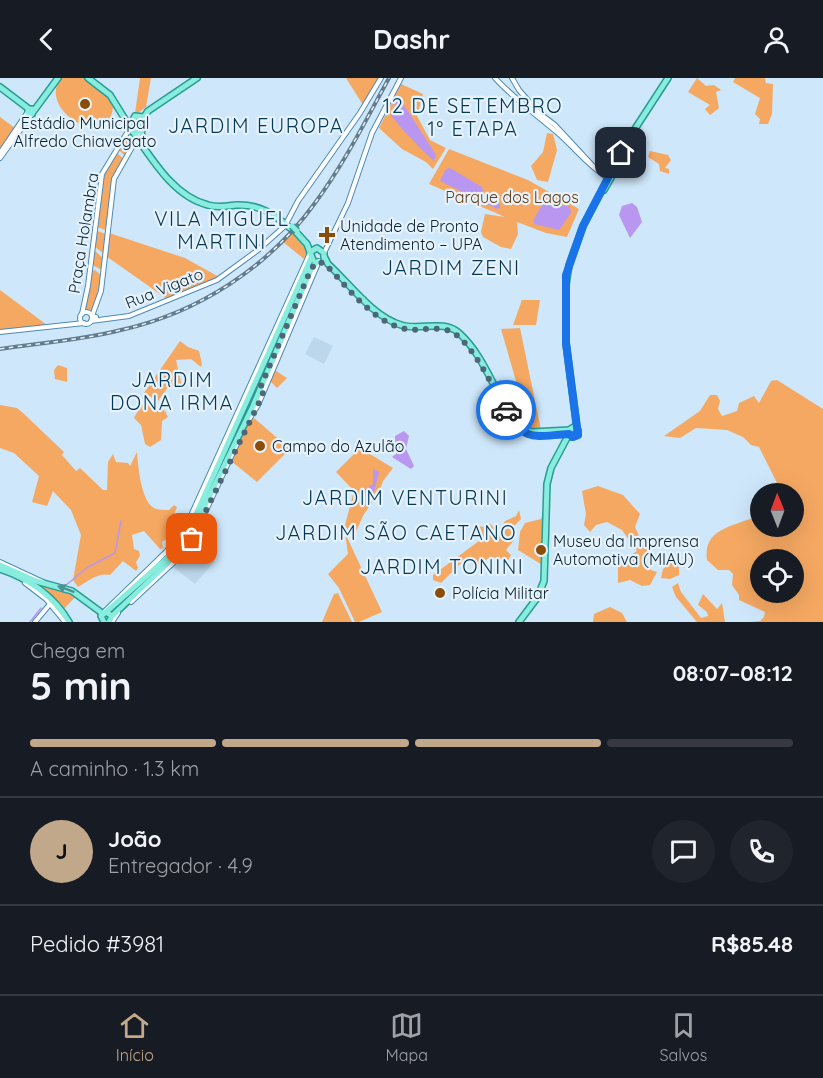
<!DOCTYPE html>
<html lang="pt">
<meta charset="utf-8">
<style>
body{margin:0;font-family:Quicksand,sans-serif;background:#20242c;color:#f1f3f6;height:100vh;display:flex;flex-direction:column;font-size:22px;white-space:nowrap}
*{box-sizing:border-box;margin:0}
p{font-size:20px;color:#9ea1a6}
.icon{flex:none;width:33px;height:33px;fill:none;stroke:currentColor;stroke-width:2;stroke-linecap:round;stroke-linejoin:round}
.map{position:relative;height:544px;overflow:hidden}
.details{display:flex;flex-direction:column;background:#171b24;flex:1}
.details>*{flex:none}
.needle{width:39px;rotate:359deg}
.tools{position:absolute;left:750px;top:405px;display:grid;gap:12px}
.tools a{display:grid;place-items:center;width:54px;height:54px;border-radius:50%;background:#171b24;box-shadow:0 6px 24px #0002;font-size:30px}
.pin{position:absolute;display:grid;place-items:center;width:51px;height:51px;color:#fff;margin:-26px;border-radius:12px;box-shadow:0 3px 9px #0006}
.courier{position:absolute;display:grid;place-items:center;width:60px;height:60px;margin:-30px;border:4px solid #1a73e8;border-radius:50%;background:#fff;color:#222;box-shadow:0 2px 8px #0007}
.summary em{font-style:normal;font-weight:800}
.summary div{display:flex;flex-direction:column-reverse}
.summary{display:flex;align-items:center;justify-content:space-between;height:102px;padding:0 30px}
h1{font-size:39px;font-weight:800;line-height:45px}
.bar{display:grid;grid-template-columns:repeat(4,1fr);gap:9px 6px;align-content:center;height:72px;padding:0 30px}
.bar i{height:8px;border-radius:4px;background:#363941}
.bar .active{background:#c2a88b}
.bar p{grid-column:span 4}
.line{display:flex;align-items:center;gap:15px;padding:0 30px;border-top:2px solid #363941}
.line div{flex:1}
.round{display:grid;place-items:center;flex:none;width:63px;height:63px;border-radius:32px;background:#20242c}
header{display:flex;justify-content:space-between;align-items:center;height:78px;padding:0 30px;background:#171b24;font-size:27px;font-weight:800}
.menu{display:flex;justify-content:space-around;align-items:center;height:84px;border-top:2px solid #363941;background:#171b24;font-size:16px;color:#9ea1a6}
.menu a{display:grid;justify-items:center;gap:3px}
.menu .active{color:#c2a88b}
.map>svg:first-child{display:block}
.built{fill:#bcd7ec}
.green{fill:#f5a862;fill-rule:evenodd}
.water{fill:#b996f0}
.lines{fill:none;stroke-linecap:round;stroke-linejoin:round}
.stream{stroke:#b996f0;stroke-width:1.5}
.minor-casing{stroke:#4d8bb7;stroke-width:6}
.major-casing{stroke:#279d94;stroke-width:8}
.minor{stroke:#fff;stroke-width:4}
.major{stroke:#88ecde;stroke-width:5}
.rail-casing{stroke:#627c8e;stroke-width:4}
.rail{stroke:#e6f2fc;stroke-width:1.5;stroke-dasharray:4.5;stroke-linecap:butt}
.major-bridge-casing{stroke:#279d94;stroke-width:8;stroke-linecap:butt}
.major-bridge{stroke:#88ecde;stroke-width:5}
.oneway{fill:#4e9191}
.done{stroke:#4d6779;stroke-width:6;stroke-dasharray:0 10.8}
.route{stroke:#1a73e8;stroke-width:8}
.poi-dot{fill:#894d08;stroke:#e6f2fc;stroke-width:2}
.labels{text-anchor:middle;dominant-baseline:central;stroke-width:4.5;stroke-linejoin:round;paint-order:stroke}
.poi-label{font-size:16px;fill:#072233;stroke:#e6f2fc;text-anchor:start}
.park-label{font-size:16px;fill:#633a12;stroke:#e6f2fc}
.street-label{font-size:16px;fill:#072233;stroke:#e6f2fc}
.quarter-label{font-size:20px;letter-spacing:1.5px;fill:#033857;stroke:#e6f2fc}
</style>
<header><svg class="icon" aria-label="back" viewBox="0 0 24 24"><path d="M15 5l-7 7 7 7"/></svg>Dashr<svg class="icon" aria-label="person" viewBox="0 0 24 24"><circle cx="12" cy="8" r="4"/><path d="M4 21q1-7 8-7t8 7"/></svg></header>
<div class="map">
<svg width="823" height="544" viewBox="0 0 823 544">
<rect width="100%" height="100%" fill="#cee7fa"/>
<g class="built">
<polygon points="314,259 333,268 324,286 305,276"/>
<polygon points="192,462 215,483 195,506 172,488"/>
</g>
<g class="green">
<path d="M61 0H84L107 17 113 29C109 75 36 32 61 0Z"/>
<polygon points="140,0 151,0 146,29 137,36 135,35"/>
<polygon points="346,0 378,0 363,27"/>
<polygon points="697,0 706,8 714,7 721,12 716,14 719,30 710,37 705,31 710,27 688,14"/>
<polygon points="735,0 765,0 766,5 773,6 772,36 768,46 759,46 760,41 755,36 760,20 733,4"/>
<polygon points="401,6 423,16 417,38 430,62 446,70 433,91 426,84 402,71 379,50"/>
<polygon points="0,39 15,50 0,70"/>
<polygon points="129,52 136,59 124,77 118,71"/>
<polygon points="547,55 553,56 557,72 548,104 537,102 531,88 543,74"/>
<polygon points="449,71 528,102 579,131 567,159 546,155 517,144 518,156 511,171 501,169 483,159 481,154 485,136 505,139 429,106"/>
<polygon points="650,73 668,77 671,82 665,90 669,91 669,96 660,93 659,86 648,79"/>
<polygon points="117,75 124,81 115,96 105,152 97,149 103,95"/>
<polygon points="97,153 106,156 103,175 95,169"/>
<polygon points="109,155 185,180 219,199 167,221 106,178"/>
<polygon points="292,155 308,173 304,181 283,164"/>
<polygon points="95,173 103,180 102,192 92,187"/>
<polygon points="312,183 265,297 205,427 175,476 111,535 109,533 145,502 188,453"/>
<polygon points="95,192 102,198 92,234 84,234 91,193"/>
<polygon points="0,212 47,247 0,253"/>
<polygon points="522,222 540,222 536,247 513,247"/>
<polygon points="520,250 541,352 530,352 501,251"/>
<polygon points="180,263 188,269 199,273 202,286 201,289 191,281 176,282 182,309 168,309 158,323 144,315"/>
<polygon points="58,287 67,290 67,304 55,301 54,292"/>
<polygon points="273,291 287,300 277,310 269,302"/>
<path d="M777 302 823 331V544H750L760 543 764 539 765 534 739 522V517L732 507 733 496 729 492H718L707 482C702 449 737 448 760 437V448H794V416L782 415 759 369 751 367 743 359 727 352 696 350 680 360 664 358 700 333 710 317H717L720 323 718 331 722 338 737 333 739 325 754 318 759 325 771 303ZM760 482H794V514H760Z"/>
<polygon points="144,322 165,333 168,339 162,343 161,362 150,369 145,366 141,347 134,340"/>
<path d="M0 327 17 330 23 335 64 374 62 377 76 393 80 390 103 412H107L108 384 113 376 116 384 128 385 130 388 137 374C138 388 141 423 154 430 158 432 164 432 169 432L174 427 177 429 171 444 177 445 186 441C177 452 174 456 162 464L163 470 160 471 144 453 132 457 134 471 139 473 140 478 136 484 138 490 136 493 123 483 110 497C99 494 88 503 78 509L73 502 81 457 71 432 53 413 47 428 32 424 39 398 14 375 0 370Z"/>
<polygon points="254,340 290,371 257,404 231,383 248,345"/>
<polygon points="360,370 393,390 383,403 378,417 364,436 353,460 344,451 354,413 336,394"/>
<polygon points="598,408 623,417 640,436 635,449 639,458 654,476 652,480 644,478 651,492 657,494 650,507 642,508 630,502 618,505 618,485 637,473 622,452 607,444 596,447 590,454 584,447 586,436 582,413"/>
<polygon points="519,432 521,441 512,450 515,461 506,472 511,477 508,482 491,479 480,485 481,491 473,488 470,481 464,482 441,505 433,502 433,497 483,460 482,454 476,447 483,449 490,446 499,454 505,443 516,438"/>
<polygon points="543,435 547,439 545,463 534,473 544,479 544,488 518,472 520,454 525,445 541,441"/>
<polygon points="345,455 382,534 359,544 355,544 339,510 328,496 348,476"/>
<polygon points="673,482 679,489 679,497 670,501 661,500 663,491"/>
<polygon points="12,492 77,517 63,532"/>
<polygon points="678,505 681,514 701,540 708,538 707,534 698,527 703,516 717,531 722,525 725,544 697,544 676,519 672,509"/>
<polygon points="338,515 352,544 322,544 334,516"/>
<polygon points="610,529 622,535 627,544 593,544 594,536"/>
</g>
<g class="water">
<path d="M397 21 406 30 436 77 434 83C430 81 394 43 391 37Z"/>
<polygon points="450,90 482,109 485,121 500,126 500,130 497,131 440,103 446,91"/>
<polygon points="544,123 570,129 571,135 559,152 534,146 534,141"/>
<polygon points="632,125 637,129 642,144 630,160 619,137 622,128"/>
<polygon points="404,353 409,358 406,371 414,388 411,391 392,379 396,376 395,358"/>
<polygon points="373,391 379,394 373,418 369,419 363,413 373,406"/>
</g>
<g class="lines">
<g class="stream">
<polyline points="65,508 88,489 115,475 121,443"/>
<polyline points="30,544 41,530"/>
</g>
<g class="minor-casing">
<g id="minor">
<path d="M495 0C514 21 537 37 559 56 576 71 588 88 608 100"/>
<polyline points="512,0 519,12 539,35 555,47 594,89 610,96"/>
<polyline points="0,75 27,35"/>
<polyline points="0,80 31,37"/>
<polyline points="287,144 298,123 360,35 381,0"/>
<polyline points="324,175 348,125 372,55 401,0"/>
<circle cx="86" cy="240" r="6"/>
<polyline points="82,236 88,208 102,96 130,50"/>
<polyline points="96,239 92,238 101,213 114,101 140,55"/>
<polyline points="91,243 129,238 217,202 258,172 286,147"/>
<polyline points="0,254 84,245"/>
<polyline points="247,345 258,327 319,183"/>
<polyline points="0,484 43,504"/>
<polyline points="25,505 46,521 65,544"/>
<polyline points="131,524 173,485 194,458 237,366"/>
<polyline points="105,533 166,474 188,444 310,175"/>
<polyline points="35,544 50,526"/>
<polyline points="112,544 118,535"/>
</g>
</g>
<g class="major-casing">
<g id="major">
<polyline points="88,0 110,17 133,54 142,52 144,39 135,38 130,48"/>
<polyline points="0,9 29,31"/>
<polygon points="32,31 32,36 28,36 28,32"/>
<polyline points="33,34 58,0"/>
<polyline points="144,39 148,33 197,0"/>
<polyline points="141,53 143,63"/>
<path d="M133 54C152 81 174 119 208 127 218 130 227 128 236 127 259 126 274 136 290 150"/>
<polyline points="604,112 617,89"/>
<polyline points="296,154 307,166 313,182"/>
<polyline points="310,174 317,170 324,175 324,180"/>
<path d="M324 178 328 186C350 206 372 238 401 247 419 253 444 241 459 255 488 281 496 323 522 351L532 354 569 352 574 349 578 352V357L571 359 569 352"/>
<polyline points="577,351 566,265 566,207 569,187 583,148 631,57 668,0"/>
<polyline points="0,487 36,503 72,513 102,535"/>
<path d="M0 491C28 500 54 518 69 544"/>
<polyline points="106,534 165,482 189,452 311,180"/>
<polyline points="112,538 167,486 192,454 253,328 311,191 317,184"/>
<polyline points="104,544 101,538 106,534 112,538 109,544"/>
<polyline points="519,544 537,520 544,503 547,406 551,390 569,356"/>
</g>
</g>
<use href="#minor" class="minor"/>
<use href="#major" class="major"/>
<g class="rail-casing">
<path id="rail" d="M0 271C40 265 82 262 121 252 198 235 269 189 315 125 344 86 366 42 389 0"/>
</g>
<use href="#rail" class="rail"/>
<g class="major-bridge-casing">
<polyline id="major-bridge" points="292,148 297,153"/>
</g>
<use href="#major-bridge" class="major-bridge"/>
</g>
<defs><path id="oneway-solid" d="M-6-.8H1V-3.2L6.5 0L1 3.2V.8H-6Z" transform="scale(1.5)"/></defs>
<use class="oneway" href="#oneway-solid" transform="translate(66 511) rotate(-160)"/>
<g class="lines">
<path class="done" d="M192 461 258 327 265 310 261 308 311 191 317 184 324 185C346 207 372 244 405 251 420 254 441 246 455 256 475 270 493 310 506 332"/>
<path class="route" d="M506 332C526 365 533 358 569 356L573 359 578 357 566 265V197L583 148 621 75"/>
</g>
<g class="poi-dot">
<circle cx="85" cy="26" r="6"/>
<path d="M324 148h6v6h6v6h-6v6h-6v-6h-6v-6h6z"/>
<circle cx="260" cy="368" r="6"/>
<circle cx="541" cy="472" r="6"/>
<circle cx="440" cy="515" r="6"/>
</g>
<g class="labels">
<g class="poi-label">
<text x="85" y="45" text-anchor="middle">Estádio Municipal<tspan x="85" dy="18">Alfredo Chiavegato</tspan></text>
<text x="340" y="148">Unidade de Pronto<tspan x="340" dy="18">Atendimento – UPA</tspan></text>
<text x="272" y="368">Campo do Azulão</text>
<text x="553" y="463">Museu da Imprensa<tspan x="553" dy="18">Automotiva (MIAU)</tspan></text>
<text x="452" y="515">Polícia Militar</text>
</g>
<g class="park-label">
<text x="512" y="119">Parque dos Lagos</text>
</g>
<g class="street-label">
<text transform="translate(83 155) rotate(-81)">Praça Holambra</text>
<text transform="translate(164 210) rotate(-22)">Rua Vigato</text>
</g>
<g class="quarter-label">
<text x="473" y="27">12 DE SETEMBRO<tspan x="473" dy="23">1° ETAPA</tspan></text>
<text x="256" y="47">JARDIM EUROPA</text>
<text x="222" y="140">VILA MIGUEL<tspan x="222" dy="23">MARTINI</tspan></text>
<text x="451" y="189">JARDIM ZENI</text>
<text x="172" y="301">JARDIM<tspan x="172" dy="23">DONA IRMA</tspan></text>
<text x="405" y="419">JARDIM VENTURINI</text>
<text x="396" y="454">JARDIM SÃO CAETANO</text>
<text x="442" y="488">JARDIM TONINI</text>
</g>
</g>
</svg>
<div class="tools">
<a><svg class="needle" viewBox="-14 -14 28 28"><path d="M0-13l5 13h-10z" fill="#e53935"/><path d="M0 13l5-13h-10z" fill="#9ea1a6"/></svg></a>
<a><svg class="icon" aria-label="locate" viewBox="0 0 24 24"><circle cx="12" cy="12" r="6"/><path d="M12 2v4M12 18v4M2 12h4M18 12h4"/></svg></a>
</div>
<div class="pin" style="left:192px;top:461px;background:#ea580c"><svg class="icon" aria-label="bag" viewBox="0 0 24 24"><path d="M5 8h14l-1 12H6zM9 8a3 3 0 0 1 6 0"/></svg></div>
<div class="pin" style="left:621px;top:75px;background:#1f2937"><svg class="icon" aria-label="home" viewBox="0 0 24 24"><path d="M3 11l9-7 9 7M6 9v11h12V9"/></svg></div>
<div class="courier" style="left:506px;top:332px"><svg class="icon" aria-label="car" viewBox="0 0 24 24"><path d="M5 17H2v-5l4-1 3-4h7l3 4 3 1v5h-3M9 17h6M6 11h13"/><circle cx="7" cy="17" r="2"/><circle cx="17" cy="17" r="2"/></svg></div>
</div>
<section class="details">
<div class="summary"><div><h1>5 min</h1><p>Chega em</p></div><em>08:07–08:12</em></div>
<div class="bar"><i class="active"></i><i class="active"></i><i class="active"></i><i></i><p>A caminho · 1.3 km</p></div>
<div class="line" style="height:108px"><b class="round" style="background:#c2a88b;color:#111">J</b><div><b>João</b><p>Entregador · 4.9</p></div><a class="round"><svg class="icon" aria-label="chat" viewBox="0 0 24 24"><path d="M4 5h16v11H9l-5 4z"/></svg></a><a class="round"><svg class="icon" aria-label="phone" viewBox="0 0 24 24"><path d="M5 4h4l2 5-3 2q2 4 5 5l2-3 5 2v4C11 20 4 13 5 4z"/></svg></a></div>
<div class="line" style="height:78px"><div>Pedido #3981</div><b>R$85.48</b></div>
</section>
<nav class="menu">
<a class="active"><svg class="icon" aria-label="home" viewBox="0 0 24 24"><path d="M3 11l9-7 9 7M6 9v11h12V9"/></svg>Início</a>
<a><svg class="icon" aria-label="map" viewBox="0 0 24 24"><path d="M3 6l6-2 6 2 6-2v14l-6 2-6-2-6 2zM9 4v14M15 6v14"/></svg>Mapa</a>
<a><svg class="icon" aria-label="saved" viewBox="0 0 24 24"><path d="M7 4h10v16l-5-4-5 4z"/></svg>Salvos</a>
</nav>
